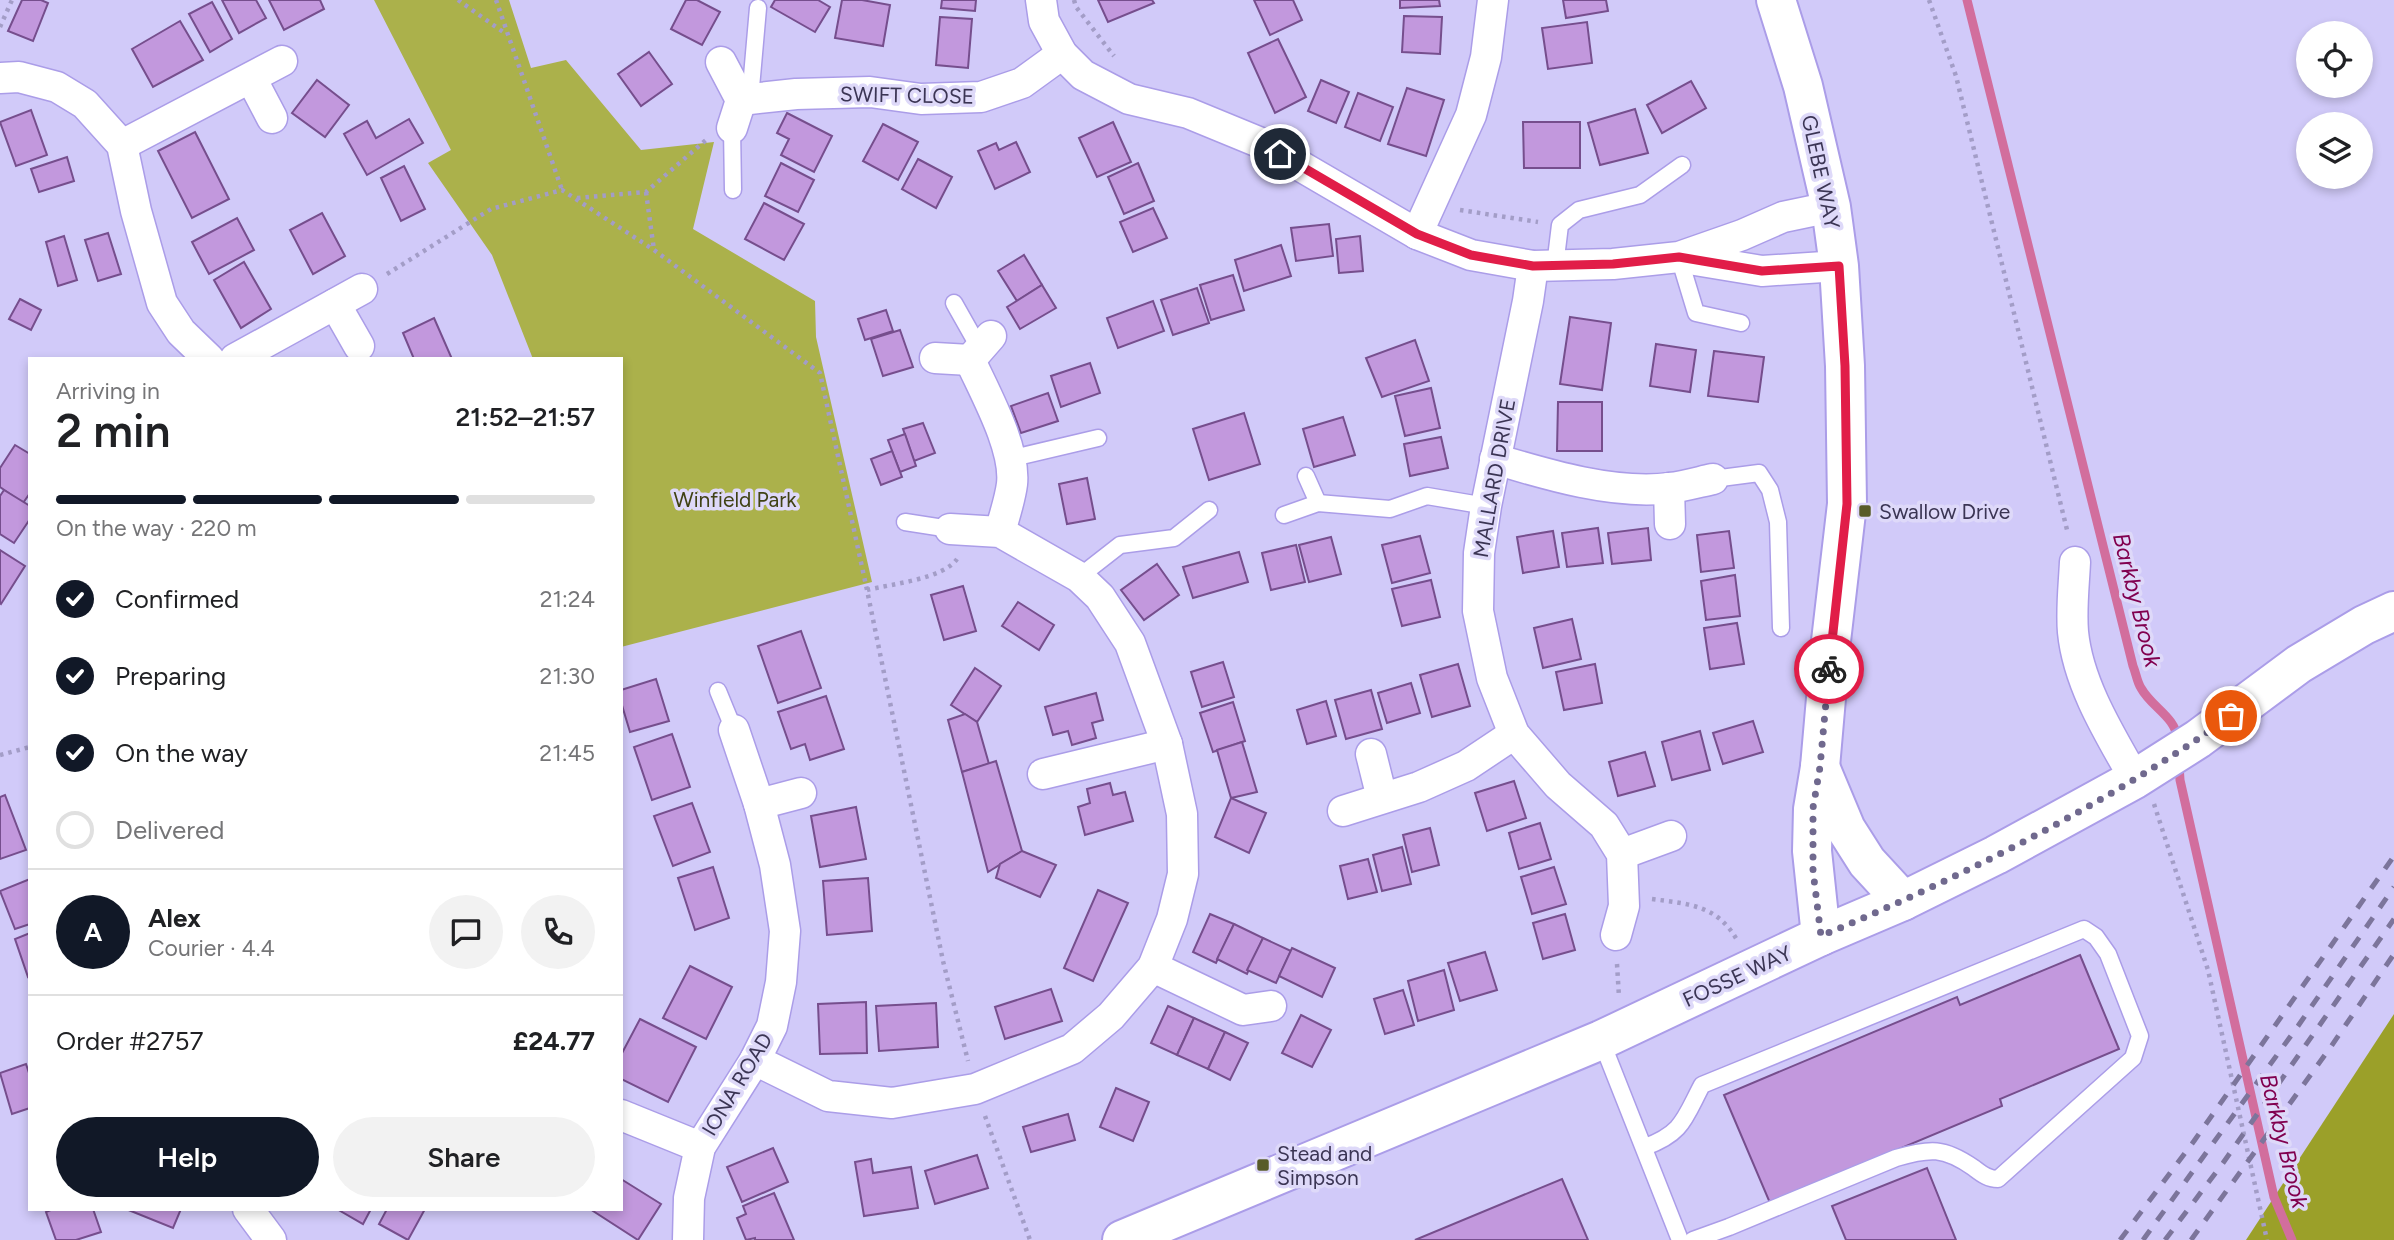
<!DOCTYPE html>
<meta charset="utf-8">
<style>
body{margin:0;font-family:Figtree,sans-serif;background:#f2f2f2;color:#202124;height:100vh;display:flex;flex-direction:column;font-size:26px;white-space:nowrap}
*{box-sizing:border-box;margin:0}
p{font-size:23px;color:#757577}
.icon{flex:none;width:38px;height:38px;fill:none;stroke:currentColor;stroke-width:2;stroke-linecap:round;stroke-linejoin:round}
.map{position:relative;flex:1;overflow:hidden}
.drawer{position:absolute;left:28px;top:357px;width:595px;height:854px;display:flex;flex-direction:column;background:#fff;border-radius:0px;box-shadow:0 4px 10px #0003}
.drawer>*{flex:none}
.fabs{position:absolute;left:2296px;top:21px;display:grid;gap:14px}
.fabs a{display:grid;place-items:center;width:77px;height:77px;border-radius:50%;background:#fff;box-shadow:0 4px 10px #0003;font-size:35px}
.pin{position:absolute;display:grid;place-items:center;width:60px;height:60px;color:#fff;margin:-30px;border:4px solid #fff;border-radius:50%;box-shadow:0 2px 7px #0007}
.courier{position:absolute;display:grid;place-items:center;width:70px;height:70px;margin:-35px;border:5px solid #e11d48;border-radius:50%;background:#fff;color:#222;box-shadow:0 2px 9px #0007}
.overview em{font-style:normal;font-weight:600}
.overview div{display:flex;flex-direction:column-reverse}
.overview{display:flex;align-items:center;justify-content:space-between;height:119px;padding:0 28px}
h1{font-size:46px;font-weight:600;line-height:52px}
.bar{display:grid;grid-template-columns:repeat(4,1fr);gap:10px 7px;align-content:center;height:84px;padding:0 28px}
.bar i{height:9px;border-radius:5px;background:#e0e0e0}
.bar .selected{background:#111827}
.bar p{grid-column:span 4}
.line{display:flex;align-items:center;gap:18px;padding:0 28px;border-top:2px solid #e0e0e0}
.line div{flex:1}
.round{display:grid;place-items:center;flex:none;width:74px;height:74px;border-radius:37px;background:#f2f2f2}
ol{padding:0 28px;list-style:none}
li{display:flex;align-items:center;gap:21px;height:77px}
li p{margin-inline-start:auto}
li .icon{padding:7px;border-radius:50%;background:#111827;color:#fff;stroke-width:4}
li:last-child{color:#757577}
li i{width:38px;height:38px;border:4px solid #e0e0e0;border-radius:50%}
.button{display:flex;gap:14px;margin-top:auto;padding:14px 28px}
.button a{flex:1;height:80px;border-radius:42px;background:#111827;color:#fff;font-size:28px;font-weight:600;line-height:80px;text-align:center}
.button a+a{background:#f2f2f2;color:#202124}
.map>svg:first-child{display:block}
.green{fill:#abb14b}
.forest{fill:#9ba029}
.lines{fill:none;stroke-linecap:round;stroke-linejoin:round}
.stream{stroke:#d26e9d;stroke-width:9}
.building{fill:#c298dd;stroke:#764e8d;stroke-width:2}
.lane-casing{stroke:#ab9de8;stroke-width:19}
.street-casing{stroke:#ab9de8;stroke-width:33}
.secondary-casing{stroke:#ab9de8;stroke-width:42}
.path{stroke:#a39dc7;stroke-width:4.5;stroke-dasharray:3.5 5;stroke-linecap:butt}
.lane{stroke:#fff;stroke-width:16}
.street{stroke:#fff;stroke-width:30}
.secondary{stroke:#fff;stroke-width:38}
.rail{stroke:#7c759b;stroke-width:5;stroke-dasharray:12 12;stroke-linecap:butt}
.done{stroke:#70698e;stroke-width:7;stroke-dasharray:0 12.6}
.route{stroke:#e11d48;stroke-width:9}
.poi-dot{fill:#585b29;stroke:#ded9f9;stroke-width:2.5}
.labels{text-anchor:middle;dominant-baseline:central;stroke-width:7;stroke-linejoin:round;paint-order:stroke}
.street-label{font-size:21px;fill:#3b3554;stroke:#ded9f9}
.park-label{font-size:21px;fill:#404214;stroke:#ded9f9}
.poi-label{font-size:21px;fill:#3b3554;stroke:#ded9f9;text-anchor:start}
.water-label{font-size:23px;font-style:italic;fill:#81004f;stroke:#ded9f9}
</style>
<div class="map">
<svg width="2394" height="1240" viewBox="0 0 2394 1240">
<rect width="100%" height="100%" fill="#d1caf9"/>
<polygon class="green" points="374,0 509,0 531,68 566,60 641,150 714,142 693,229 815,301 816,337 872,582 621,647 621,359 533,359 492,255 428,163 451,150"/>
<polygon class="forest" points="2394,1014 2394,1240 2246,1240"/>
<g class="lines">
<g class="stream">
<path d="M1967 0 2133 666C2136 673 2137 682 2141 688 2152 708 2175 716 2178 740"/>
<polyline points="2179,765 2180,780 2274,1197 2292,1240"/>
</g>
</g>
<g class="building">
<polygon points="22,0 41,0 48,3 33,41 8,31"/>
<polygon points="222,0 256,0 266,18 239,33"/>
<polygon points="269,0 320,0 324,9 284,30"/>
<polygon points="686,0 697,0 720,12 702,45 671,29"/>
<polygon points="775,0 818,0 830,7 815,32 771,7"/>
<polygon points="842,0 862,0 890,5 883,46 835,38"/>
<polygon points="942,0 976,0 975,11 941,8"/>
<polygon points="1098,0 1152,0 1154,3 1108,22"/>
<polygon points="1254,0 1293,0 1302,20 1270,35"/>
<polygon points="1400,0 1439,0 1440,6 1400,8"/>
<polygon points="1563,0 1606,0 1608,11 1566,18"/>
<polygon points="212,2 232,39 210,52 189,14"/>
<polygon points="1404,16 1442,17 1440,54 1402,52"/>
<polygon points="940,17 972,19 968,68 936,65"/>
<polygon points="180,21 203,60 153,87 132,49"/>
<polygon points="1587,22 1592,63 1548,69 1542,28"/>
<polygon points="1278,39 1306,97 1275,113 1248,53"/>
<polygon points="649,52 672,84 641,106 618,74"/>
<polygon points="317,80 349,105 325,137 292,113"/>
<polygon points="1321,80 1349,92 1336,123 1308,111"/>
<polygon points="1691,81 1706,108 1662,133 1647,105"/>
<polygon points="1407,88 1444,100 1426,156 1388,144"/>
<polygon points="1358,93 1393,107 1380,141 1345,127"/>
<polygon points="1635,109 1648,153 1600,165 1588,123"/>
<polygon points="31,110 47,155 16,166 0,122"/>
<polygon points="787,113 832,136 814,172 781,155 789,139 777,133"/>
<polygon points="409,119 423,143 367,175 344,134 367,121 376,138"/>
<polygon points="1113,122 1131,162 1097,177 1079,138"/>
<polygon points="1523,122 1580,122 1580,168 1524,168"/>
<polygon points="883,124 918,142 898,180 863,161"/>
<polygon points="195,132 229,199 192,218 158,151"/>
<polygon points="1016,142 1030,172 995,189 978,151 996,143 999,150"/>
<polygon points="67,157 74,181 39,192 31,169"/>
<polygon points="918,159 952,177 936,208 902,189"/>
<polygon points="781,163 814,180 798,212 765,196"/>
<polygon points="1138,163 1154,201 1124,214 1108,177"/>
<polygon points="404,166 425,209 401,221 381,178"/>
<polygon points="764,203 804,224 784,260 745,239"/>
<polygon points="1153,208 1167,238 1133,252 1120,222"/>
<polygon points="322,213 345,256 313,274 290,230"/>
<polygon points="237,218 254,250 209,274 192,242"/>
<polygon points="1329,224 1333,256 1296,261 1291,228"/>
<polygon points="108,233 121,274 98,281 85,240"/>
<polygon points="64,236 77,280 58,286 46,242"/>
<polygon points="1360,236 1363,271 1339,273 1336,239"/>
<polygon points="1281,245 1291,276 1244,291 1235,260"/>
<polygon points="1024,255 1042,285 1017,301 998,271"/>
<polygon points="244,262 271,309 241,328 214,280"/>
<polygon points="1233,275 1244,310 1211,320 1200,285"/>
<polygon points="1042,285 1056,308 1020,329 1007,307"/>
<polygon points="1197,288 1209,323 1173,335 1161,300"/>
<polygon points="20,299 41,310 31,330 9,319"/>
<polygon points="1153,301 1164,331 1118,348 1107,318"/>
<polygon points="886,310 893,331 865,340 858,319"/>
<polygon points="1570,317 1611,323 1602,390 1560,384"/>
<polygon points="434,318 452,359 414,359 403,333"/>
<polygon points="900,330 913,367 883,376 871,339"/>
<polygon points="1415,340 1429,381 1382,397 1366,358"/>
<polygon points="1656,344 1696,350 1690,392 1650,386"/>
<polygon points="1714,351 1764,357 1758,402 1708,396"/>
<polygon points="1090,363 1100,393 1061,407 1051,376"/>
<polygon points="1431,388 1440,428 1405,436 1395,396"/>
<polygon points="1048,393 1058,421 1021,433 1011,406"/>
<polygon points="1558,402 1602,402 1602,451 1557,451"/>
<polygon points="1244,413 1260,464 1209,480 1193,429"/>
<polygon points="1343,417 1355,455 1314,467 1303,429"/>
<polygon points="923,423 935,453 914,461 903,429"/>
<polygon points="905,434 916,466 900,472 888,440"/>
<polygon points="1441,437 1448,468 1410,476 1404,444"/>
<polygon points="15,445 30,454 30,493 23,503 0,487 0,468"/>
<polygon points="892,451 902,477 881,485 871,459"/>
<polygon points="1087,478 1095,519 1067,524 1059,484"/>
<polygon points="4,490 30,506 30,519 14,543 0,534 0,496"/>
<polygon points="1598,528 1603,563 1567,567 1562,533"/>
<polygon points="1648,528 1651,560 1612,564 1608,533"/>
<polygon points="1553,531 1559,567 1523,573 1517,537"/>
<polygon points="1729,531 1734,568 1701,572 1697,535"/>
<polygon points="1420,536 1430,573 1392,583 1382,545"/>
<polygon points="1331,537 1341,574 1309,582 1299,545"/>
<polygon points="1296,545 1305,582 1271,590 1262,553"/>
<polygon points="0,550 25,566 1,604 0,603"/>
<polygon points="1239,552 1248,582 1193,598 1183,567"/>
<polygon points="1157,564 1179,595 1144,620 1121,590"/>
<polygon points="1735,575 1740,616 1706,620 1701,581"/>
<polygon points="1431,580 1440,617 1402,626 1392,589"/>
<polygon points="963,586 976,631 944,640 931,595"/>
<polygon points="1018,602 1054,625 1039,650 1002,626"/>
<polygon points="1572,619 1581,659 1543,668 1534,628"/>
<polygon points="1737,623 1744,664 1710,669 1704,628"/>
<polygon points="801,631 821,688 778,703 758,646"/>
<polygon points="1223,662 1234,697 1202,707 1191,672"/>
<polygon points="1458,664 1470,706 1432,717 1420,675"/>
<polygon points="1595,664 1602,703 1564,710 1556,672"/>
<polygon points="975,668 1001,686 977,722 951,705"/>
<polygon points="656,679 669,721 630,732 621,702 621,690"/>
<polygon points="1411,683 1420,713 1387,723 1378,693"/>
<polygon points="1371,690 1382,729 1346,739 1335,700"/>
<polygon points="1096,693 1103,720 1092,723 1096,738 1072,745 1068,731 1053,735 1045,707"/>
<polygon points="826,696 844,749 810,760 805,744 791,749 778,712"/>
<polygon points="1326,701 1336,736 1307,744 1297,710"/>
<polygon points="1233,702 1245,741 1213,752 1200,713"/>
<polygon points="965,714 977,722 989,764 962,772 948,720"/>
<polygon points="1753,721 1763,752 1723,764 1713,733"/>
<polygon points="1700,731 1710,770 1672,780 1662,742"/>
<polygon points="672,734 690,787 652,800 634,747"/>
<polygon points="1242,742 1257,792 1231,798 1217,750"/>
<polygon points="1645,752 1655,786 1618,796 1609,762"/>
<polygon points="996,761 1022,851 988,872 962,772"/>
<polygon points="1514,781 1526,818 1487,831 1475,793"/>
<polygon points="1110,783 1113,795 1125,792 1133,821 1085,835 1078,807 1090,803 1087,789"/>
<polygon points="5,795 26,850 0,859 0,797"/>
<polygon points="1231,798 1266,813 1249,853 1215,837"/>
<polygon points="692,803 710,852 673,866 654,816"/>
<polygon points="856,807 866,859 820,867 811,816"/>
<polygon points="1540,823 1551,859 1519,869 1509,833"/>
<polygon points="1430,828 1439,865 1412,872 1403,835"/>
<polygon points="1402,847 1411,884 1382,891 1373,855"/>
<polygon points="1022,851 1056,865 1040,897 996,878 1000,864"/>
<polygon points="1368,859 1377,892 1348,899 1340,866"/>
<polygon points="713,867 729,918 695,930 678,878"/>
<polygon points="1554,867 1566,904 1532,914 1521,877"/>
<polygon points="868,878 872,931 827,935 823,881"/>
<polygon points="30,879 30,924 15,929 0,891"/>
<polygon points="1098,890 1128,903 1093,981 1064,968"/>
<polygon points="1210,914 1234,924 1216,963 1193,952"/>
<polygon points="1565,914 1575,950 1543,959 1533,923"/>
<polygon points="1234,924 1263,938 1247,974 1217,959"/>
<polygon points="30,933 30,976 28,977 15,939"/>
<polygon points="1263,938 1291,951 1276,983 1247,970"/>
<polygon points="1292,948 1335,968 1322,997 1279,976"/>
<polygon points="1485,952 1497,990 1460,1001 1448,963"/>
<polygon points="2080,955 2119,1049 2000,1099 2002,1106 1770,1203 1724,1095 1957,997 1960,1005"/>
<polygon points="690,966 732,987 706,1039 663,1018"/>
<polygon points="1444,970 1454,1010 1418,1021 1408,981"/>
<polygon points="1051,989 1062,1021 1005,1039 995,1007"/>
<polygon points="1403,990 1414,1025 1385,1034 1374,999"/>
<polygon points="866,1002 867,1053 820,1054 818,1004"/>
<polygon points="936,1003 938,1047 879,1051 876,1006"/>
<polygon points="1168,1006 1194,1018 1177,1055 1151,1043"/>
<polygon points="1301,1015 1331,1030 1312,1067 1282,1053"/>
<polygon points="1194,1018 1225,1032 1208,1069 1177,1055"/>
<polygon points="640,1019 696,1047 668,1102 621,1079 621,1055"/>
<polygon points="1225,1032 1248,1043 1230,1080 1208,1069"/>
<polygon points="26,1064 30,1076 30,1108 12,1114 0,1073"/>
<polygon points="1116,1088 1149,1102 1133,1141 1100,1127"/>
<polygon points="1068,1114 1075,1140 1031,1152 1023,1127"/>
<polygon points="773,1148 788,1182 742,1202 727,1167"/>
<polygon points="977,1155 988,1188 935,1204 925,1171"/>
<polygon points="871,1159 873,1173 911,1167 918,1208 864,1216 855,1162"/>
<polygon points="1927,1168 1956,1240 1846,1240 1832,1206"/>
<polygon points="621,1179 661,1204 638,1240 590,1209 621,1209"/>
<polygon points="1562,1179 1588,1240 1415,1240"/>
<polygon points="774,1193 794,1240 755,1240 755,1238 746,1240 737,1218 746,1214 743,1206"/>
<polygon points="53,1209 93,1209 101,1232 76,1240 56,1240 46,1212"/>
<polygon points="126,1209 181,1209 173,1228"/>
<polygon points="337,1209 371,1209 363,1224"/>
<polygon points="387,1209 425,1209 408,1240 379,1224"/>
</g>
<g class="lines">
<g class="lane-casing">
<g id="lane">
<polyline points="750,99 758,8"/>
<polyline points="732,128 733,190"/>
<polyline points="1679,257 1696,313 1741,323"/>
<polyline points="1555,266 1560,225 1579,210 1640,195 1682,165"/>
<polyline points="954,303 980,349"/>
<polyline points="1009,459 1098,438"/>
<polyline points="1306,476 1318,503"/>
<polyline points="1713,479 1759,473 1770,490 1778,522 1781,628"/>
<polyline points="1284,515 1318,503 1390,509 1427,496 1486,506"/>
<polyline points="905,522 950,529"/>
<polyline points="1079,577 1120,545 1174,538 1209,510"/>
<polyline points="718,691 734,730"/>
<polyline points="1601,1040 1680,1240"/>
<path d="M1645 1147C1683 1133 1684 1119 1702 1085L2084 929 2096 937 2108 954 2140 1036 2133 1058 1998 1179C1988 1179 1982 1174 1974 1168 1944 1147 1930 1148 1896 1158L1729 1227 1693 1240"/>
</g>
</g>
<g class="street-casing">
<g id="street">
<polyline points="1041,0 1044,21 1062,54 1083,75 1129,99 1188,113 1261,143 1417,234 1471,255 1533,266 1613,264 1679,257 1742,235 1783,217 1831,207"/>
<polyline points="721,62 741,100 732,128"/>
<polyline points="0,78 19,77 57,87 85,104 122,145 136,211 162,303 181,332 209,359"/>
<polyline points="251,78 272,118"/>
<polyline points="741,100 796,94 870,92 921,99 981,97 1022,83 1062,54"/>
<polyline points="122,145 282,61"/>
<polyline points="1417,234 1471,115 1486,57 1493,0"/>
<polyline points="1683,258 1762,271 1839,266"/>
<polyline points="1533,266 1528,301 1486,506 1479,553 1478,611 1492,678 1514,734 1558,785 1604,825 1622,854 1624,906 1616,935"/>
<polyline points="335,304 359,346"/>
<polyline points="935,358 970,360 991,336"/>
<polyline points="235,359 362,289"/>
<path d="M970 360C985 393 1016 448 1012 484 1010 500 1004 517 1000 532"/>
<path d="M1495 459C1548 475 1615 495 1670 488 1685 486 1699 482 1713 479"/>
<polyline points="1669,488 1670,524"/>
<path d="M2075 562C2074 584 2071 609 2073 632 2078 684 2110 735 2135 779"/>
<polyline points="1371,754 1382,798"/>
<polyline points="1043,774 1167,744"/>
<polyline points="759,804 801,793"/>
<polyline points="1343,811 1419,787 1466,766 1514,734"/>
<polyline points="1622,854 1671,836"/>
<polyline points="1153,967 1243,1010 1271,1006"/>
<polyline points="755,1060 828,1096 892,1103 975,1089 1072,1049 1111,1016 1153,967 1172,919 1183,874 1182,814 1167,744 1130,643 1100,597 1079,577 1000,532 950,529"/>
<polyline points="621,1115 700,1147"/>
<polyline points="248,1209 271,1240"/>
<polyline points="688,1240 689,1198 700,1147 755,1060 772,1026 781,982 785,931 775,865 759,804 734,730"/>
</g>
</g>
<g class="secondary-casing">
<g id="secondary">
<polyline points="1776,0 1803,86 1831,207 1839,266 1845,366 1847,504 1831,641 1820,767 1813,809 1812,851 1821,936"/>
<polyline points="1820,767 1846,829 1867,862 1903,901"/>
<polyline points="1122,1240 1601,1040 1821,936 1903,901 1996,855 2135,779 2198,739 2299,664 2364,625 2394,611"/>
</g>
</g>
<g class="path">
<polyline points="458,0 506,34"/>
<polyline points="496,0 562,190"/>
<polyline points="1074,0 1076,7 1114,56"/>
<polyline points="1929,0 1956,76 2068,534"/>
<polyline points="0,27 12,0"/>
<polyline points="646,192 654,250"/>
<polyline points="577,198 646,192 706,140"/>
<polyline points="1460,210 1538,222"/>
<polyline points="387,274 491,209 562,190 654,250 820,373 867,590 943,961 968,1061"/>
<path d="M867 590C891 584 943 579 957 559"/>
<polyline points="0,755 30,747"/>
<polyline points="2154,804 2208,970 2267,1240"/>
<path d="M1652 899C1689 904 1717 905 1737 940"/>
<polyline points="1617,964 1619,997"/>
<polyline points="985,1116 1030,1240"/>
</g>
<use href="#lane" class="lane"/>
<use href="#street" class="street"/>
<use href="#secondary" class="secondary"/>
<g class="rail">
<polyline points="2120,1240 2194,1141 2394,856"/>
<polyline points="2143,1240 2298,1026 2394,887"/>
<polyline points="2165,1240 2223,1163 2394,919"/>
<polyline points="2191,1240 2330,1048 2394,954"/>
</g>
</g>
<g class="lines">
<path class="done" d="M1829 669 1820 767 1813 808V871L1821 936C1964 876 2104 806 2231 716"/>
<polyline class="route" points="1280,154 1417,234 1471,255 1533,266 1613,264 1679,257 1762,271 1839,266 1845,366 1847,504 1829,669"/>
</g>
<g class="poi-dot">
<rect x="1858" y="504" width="14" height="14" rx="3.5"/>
<rect x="1256" y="1158" width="14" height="14" rx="3.5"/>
</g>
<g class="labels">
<g class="street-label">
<text transform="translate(907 95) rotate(1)">SWIFT CLOSE</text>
<text transform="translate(1821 172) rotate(78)">GLEBE WAY</text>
<text transform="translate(1494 478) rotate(-80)">MALLARD DRIVE</text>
<text transform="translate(1737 976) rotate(-25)">FOSSE WAY</text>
<text transform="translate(737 1084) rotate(-59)">IONA ROAD</text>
</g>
<g class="park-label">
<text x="735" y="499">Winfield Park</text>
</g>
<g class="poi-label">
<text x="1879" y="511">Swallow Drive</text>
<text x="1277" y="1153">Stead and<tspan x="1277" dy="24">Simpson</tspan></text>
</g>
<g class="water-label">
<text transform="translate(2137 600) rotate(76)">Barkby Brook</text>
<text transform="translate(2284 1141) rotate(76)">Barkby Brook</text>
</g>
</g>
</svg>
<div class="fabs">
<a><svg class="icon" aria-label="locate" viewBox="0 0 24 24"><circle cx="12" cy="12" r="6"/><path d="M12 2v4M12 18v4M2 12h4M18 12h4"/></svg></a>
<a><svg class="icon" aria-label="layers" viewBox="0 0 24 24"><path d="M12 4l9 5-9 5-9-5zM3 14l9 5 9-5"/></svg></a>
</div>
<div class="pin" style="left:2231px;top:716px;background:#ea580c"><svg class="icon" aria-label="bag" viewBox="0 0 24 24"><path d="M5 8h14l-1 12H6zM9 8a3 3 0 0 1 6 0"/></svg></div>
<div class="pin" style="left:1280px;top:154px;background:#1f2937"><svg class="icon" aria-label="home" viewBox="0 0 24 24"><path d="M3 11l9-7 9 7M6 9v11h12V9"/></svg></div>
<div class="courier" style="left:1829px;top:669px"><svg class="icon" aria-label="bike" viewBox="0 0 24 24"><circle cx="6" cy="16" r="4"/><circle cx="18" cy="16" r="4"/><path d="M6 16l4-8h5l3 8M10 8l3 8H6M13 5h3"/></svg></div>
<section class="drawer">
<div class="overview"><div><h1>2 min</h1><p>Arriving in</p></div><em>21:52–21:57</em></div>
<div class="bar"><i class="selected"></i><i class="selected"></i><i class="selected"></i><i></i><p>On the way · 220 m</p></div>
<ol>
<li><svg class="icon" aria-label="check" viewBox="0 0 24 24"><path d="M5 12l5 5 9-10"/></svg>Confirmed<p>21:24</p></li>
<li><svg class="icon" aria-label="check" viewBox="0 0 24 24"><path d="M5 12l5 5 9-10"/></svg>Preparing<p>21:30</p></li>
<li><svg class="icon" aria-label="check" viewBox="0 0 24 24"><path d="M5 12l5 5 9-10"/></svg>On the way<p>21:45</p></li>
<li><i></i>Delivered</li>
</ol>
<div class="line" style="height:126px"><b class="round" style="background:#111827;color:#fff">A</b><div><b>Alex</b><p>Courier · 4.4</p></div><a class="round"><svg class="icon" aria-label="chat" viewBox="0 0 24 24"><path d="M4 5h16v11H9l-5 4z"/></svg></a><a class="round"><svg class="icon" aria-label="phone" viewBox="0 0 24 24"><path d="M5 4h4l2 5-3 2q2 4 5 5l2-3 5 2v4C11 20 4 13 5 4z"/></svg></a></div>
<div class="line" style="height:91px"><div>Order #2757</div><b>£24.77</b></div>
<div class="button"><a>Help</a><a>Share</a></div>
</section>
</div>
